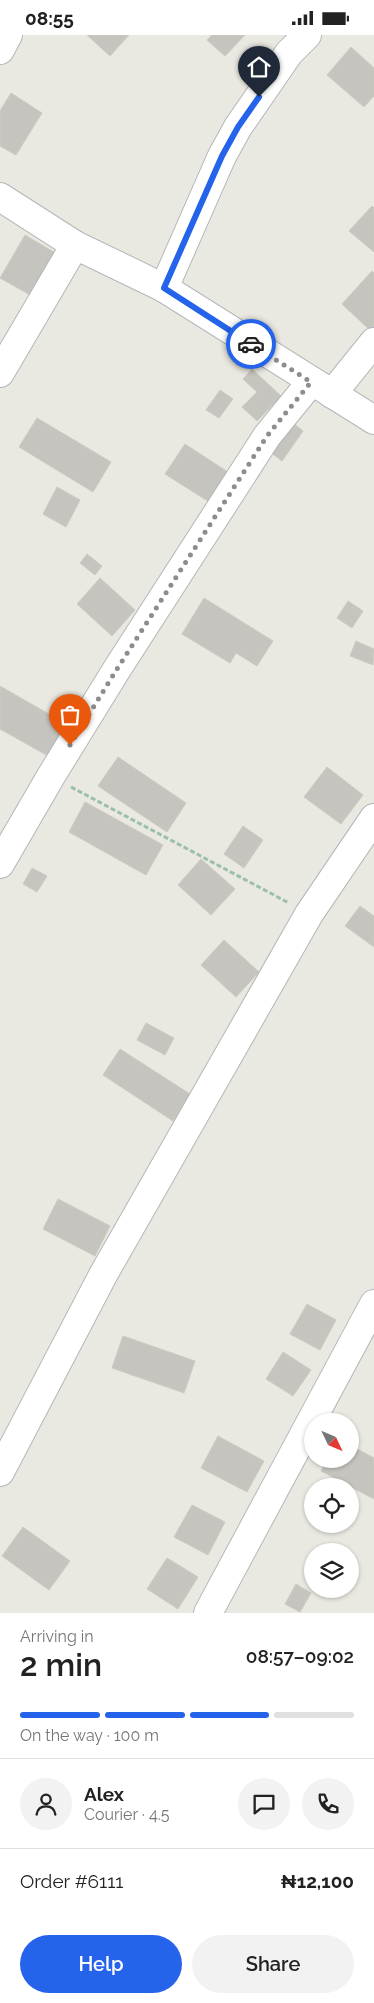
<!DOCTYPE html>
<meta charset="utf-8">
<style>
body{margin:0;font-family:Raleway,sans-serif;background:#f2f2f2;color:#222;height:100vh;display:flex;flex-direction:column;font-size:19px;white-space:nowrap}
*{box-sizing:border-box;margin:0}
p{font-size:16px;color:#767676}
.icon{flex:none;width:28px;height:28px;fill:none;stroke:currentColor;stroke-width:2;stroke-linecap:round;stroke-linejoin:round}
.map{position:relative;height:1578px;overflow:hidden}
.sheet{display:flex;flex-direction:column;background:#fff;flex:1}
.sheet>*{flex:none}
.needle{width:32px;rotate:134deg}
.controls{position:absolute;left:304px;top:1378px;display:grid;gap:10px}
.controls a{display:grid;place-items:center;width:55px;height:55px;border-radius:50%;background:#fff;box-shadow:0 1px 4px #0004;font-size:25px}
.pin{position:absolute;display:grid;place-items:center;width:42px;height:42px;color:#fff;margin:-51px -21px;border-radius:50% 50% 50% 0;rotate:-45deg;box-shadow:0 0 5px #0007}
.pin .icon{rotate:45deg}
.courier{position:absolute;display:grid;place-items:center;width:50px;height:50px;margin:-25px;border:4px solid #2563eb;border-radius:50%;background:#fff;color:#222;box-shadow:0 1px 6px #0007}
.summary em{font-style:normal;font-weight:600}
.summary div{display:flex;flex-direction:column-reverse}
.summary{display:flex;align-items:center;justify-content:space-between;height:85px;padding:0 20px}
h1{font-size:32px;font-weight:600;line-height:38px}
.bar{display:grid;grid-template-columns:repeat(4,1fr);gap:8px 5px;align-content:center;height:60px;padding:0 20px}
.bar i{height:6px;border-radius:4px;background:#e0e0e0}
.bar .on{background:#2563eb}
.bar p{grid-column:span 4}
.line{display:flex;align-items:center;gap:12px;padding:0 20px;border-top:1px solid #e0e0e0}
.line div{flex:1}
.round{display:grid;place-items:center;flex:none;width:52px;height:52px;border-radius:26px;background:#f2f2f2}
.cta{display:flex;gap:10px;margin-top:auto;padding:10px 20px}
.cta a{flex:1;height:58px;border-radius:30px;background:#2563eb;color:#fff;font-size:20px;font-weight:600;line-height:58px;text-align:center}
.cta a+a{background:#f2f2f2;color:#222}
.status{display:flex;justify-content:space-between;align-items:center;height:35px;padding:0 25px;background:#fff;direction:ltr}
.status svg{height:14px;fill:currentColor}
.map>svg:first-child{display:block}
.building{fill:#c6c4be;stroke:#cecac0}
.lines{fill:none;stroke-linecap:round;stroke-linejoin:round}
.minor-casing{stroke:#b3b6ba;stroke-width:30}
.path{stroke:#9ac0a7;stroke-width:3;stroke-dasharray:5 2.5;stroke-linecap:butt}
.minor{stroke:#fff;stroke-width:28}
.done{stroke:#8c8d8d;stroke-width:5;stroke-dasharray:0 9}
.route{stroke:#2563eb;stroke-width:6}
</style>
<div class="status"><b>08:55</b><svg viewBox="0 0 49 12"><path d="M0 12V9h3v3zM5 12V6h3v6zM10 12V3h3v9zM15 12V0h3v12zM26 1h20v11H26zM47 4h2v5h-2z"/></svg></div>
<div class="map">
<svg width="374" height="1578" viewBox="0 0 374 1578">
<rect width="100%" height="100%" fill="#eae9e1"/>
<g class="building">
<polygon points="87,0 129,0 110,21"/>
<polygon points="212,0 245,0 225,21 207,5"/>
<polygon points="351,12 374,33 374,61 364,72 327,40"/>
<polygon points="11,58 42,78 16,120 0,111 0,76"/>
<polygon points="372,171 374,173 374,217 349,196"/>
<polygon points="25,200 57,219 32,261 0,243"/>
<polygon points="372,236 374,238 374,299 342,269"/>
<polygon points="252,334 281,361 257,386 242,372 257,357 243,344"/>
<polygon points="220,355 233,364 219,383 206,375"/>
<polygon points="37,383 111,427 93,457 19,412"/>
<polygon points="292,387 303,396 282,426 270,417"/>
<polygon points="185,409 234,441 214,470 165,439"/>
<polygon points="57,452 80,465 66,492 43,479"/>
<polygon points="87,519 102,531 95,540 80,528"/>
<polygon points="100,543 135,575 112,601 77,569"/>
<polygon points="204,563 273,606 257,631 236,618 230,628 182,599"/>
<polygon points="348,566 363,576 352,593 337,583"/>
<polygon points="356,606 374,614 373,630 350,621"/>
<polygon points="0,651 68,690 50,722 0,694"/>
<polygon points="118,722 186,768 167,797 98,751"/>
<polygon points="327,732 363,760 341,789 304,762"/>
<polygon points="85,767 163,810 146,840 69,797"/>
<polygon points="243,791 263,805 244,833 224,819"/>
<polygon points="201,824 235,854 211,880 178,850"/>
<polygon points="32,833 47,841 37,857 23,849"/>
<polygon points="360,871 374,881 374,912 345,891"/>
<polygon points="224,905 259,937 236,962 201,930"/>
<polygon points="146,988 174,1003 165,1020 137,1005"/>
<polygon points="120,1014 190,1059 173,1086 103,1040"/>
<polygon points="58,1164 110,1191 95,1221 43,1194"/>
<polygon points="307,1269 336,1285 320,1315 290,1299"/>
<polygon points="123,1301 195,1326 184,1358 112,1333"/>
<polygon points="283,1317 311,1335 293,1361 266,1344"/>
<polygon points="218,1401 264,1426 247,1457 201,1433"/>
<polygon points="350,1410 374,1423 374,1464 321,1436 328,1424 350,1424"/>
<polygon points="192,1470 225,1487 208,1520 174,1502"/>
<polygon points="23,1492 70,1526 49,1555 2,1521"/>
<polygon points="167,1523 198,1542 178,1574 147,1554"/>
<polygon points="296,1549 311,1558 300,1577 285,1569"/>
</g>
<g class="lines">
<g class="minor-casing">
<g id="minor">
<polyline points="0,15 8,0"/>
<polyline points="0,162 75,210 164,253 374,385"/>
<polyline points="164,253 222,121 238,92 289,18 307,0"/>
<polyline points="0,338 75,210"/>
<polyline points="332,359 374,307"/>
<polyline points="0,829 51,741 117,634 267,401 311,347"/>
<polyline points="0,1437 103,1240 309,879 374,783"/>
<polyline points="208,1578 374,1269"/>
</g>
</g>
<polyline class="path" points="71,752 289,868"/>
<use href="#minor" class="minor"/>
</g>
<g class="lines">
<polyline class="done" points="70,710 117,634 267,401 311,347 251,309"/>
<polyline class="route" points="251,309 164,253 222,121 238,92 259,62"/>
</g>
</svg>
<div class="controls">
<a><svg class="needle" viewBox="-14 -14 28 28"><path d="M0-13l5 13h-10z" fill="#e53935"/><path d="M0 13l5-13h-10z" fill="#767676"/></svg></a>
<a><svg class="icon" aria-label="locate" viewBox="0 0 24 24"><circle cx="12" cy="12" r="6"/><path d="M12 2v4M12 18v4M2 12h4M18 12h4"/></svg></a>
<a><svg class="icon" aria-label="layers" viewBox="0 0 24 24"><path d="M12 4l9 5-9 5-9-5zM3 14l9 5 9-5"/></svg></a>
</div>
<div class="pin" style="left:70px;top:710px;background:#ea580c"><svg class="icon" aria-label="bag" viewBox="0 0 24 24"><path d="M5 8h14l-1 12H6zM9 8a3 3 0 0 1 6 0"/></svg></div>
<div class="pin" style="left:259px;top:62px;background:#1f2937"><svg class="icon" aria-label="home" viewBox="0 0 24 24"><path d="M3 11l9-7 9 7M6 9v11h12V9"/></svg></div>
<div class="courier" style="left:251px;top:309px"><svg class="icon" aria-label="car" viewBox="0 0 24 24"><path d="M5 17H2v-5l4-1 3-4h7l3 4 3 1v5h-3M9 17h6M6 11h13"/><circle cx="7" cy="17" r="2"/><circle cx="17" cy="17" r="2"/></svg></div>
</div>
<section class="sheet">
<div class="summary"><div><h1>2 min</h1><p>Arriving in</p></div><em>08:57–09:02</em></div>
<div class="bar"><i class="on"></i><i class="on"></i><i class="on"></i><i></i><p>On the way · 100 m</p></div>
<div class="line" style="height:90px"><a class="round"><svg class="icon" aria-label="person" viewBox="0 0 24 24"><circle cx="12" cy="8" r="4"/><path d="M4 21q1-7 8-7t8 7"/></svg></a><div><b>Alex</b><p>Courier · 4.5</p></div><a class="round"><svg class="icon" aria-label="chat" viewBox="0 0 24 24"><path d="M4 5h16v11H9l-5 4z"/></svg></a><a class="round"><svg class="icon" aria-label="phone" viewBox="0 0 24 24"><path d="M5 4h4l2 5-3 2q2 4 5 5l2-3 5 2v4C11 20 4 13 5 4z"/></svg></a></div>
<div class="line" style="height:65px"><div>Order #6111</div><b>₦12,100</b></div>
<div class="cta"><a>Help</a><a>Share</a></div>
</section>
